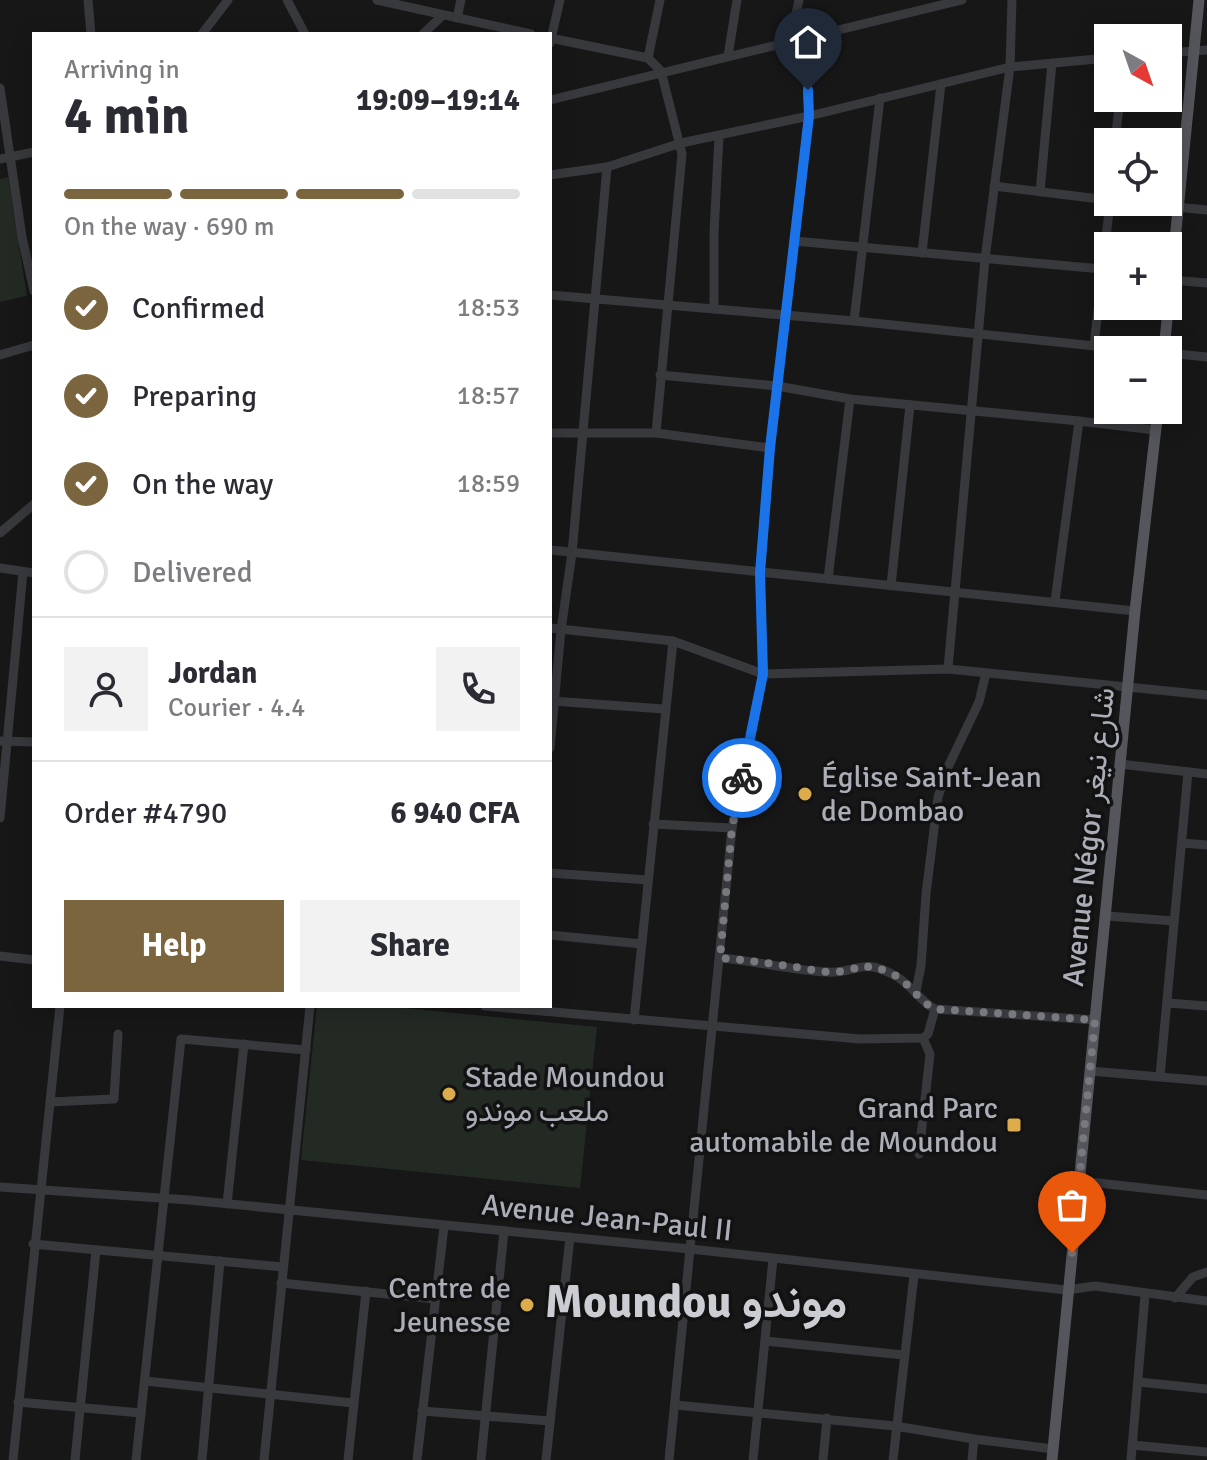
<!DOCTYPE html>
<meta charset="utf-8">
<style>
body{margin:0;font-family:Signika,Vazirmatn,sans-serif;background:#f2f2f3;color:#2b2b33;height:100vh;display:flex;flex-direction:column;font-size:30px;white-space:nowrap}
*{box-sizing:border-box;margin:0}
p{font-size:26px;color:#7c7c81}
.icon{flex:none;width:44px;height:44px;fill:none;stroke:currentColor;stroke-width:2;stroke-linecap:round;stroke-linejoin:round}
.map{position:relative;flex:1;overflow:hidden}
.panel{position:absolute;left:32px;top:32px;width:520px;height:976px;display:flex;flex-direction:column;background:#fff;border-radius:0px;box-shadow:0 4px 20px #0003}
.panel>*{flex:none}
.needle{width:52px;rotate:140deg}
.buttons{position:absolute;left:1094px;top:24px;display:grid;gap:16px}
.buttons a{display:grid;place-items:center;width:88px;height:88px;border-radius:0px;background:#fff;box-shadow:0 4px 20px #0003;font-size:40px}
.pin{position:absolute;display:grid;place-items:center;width:68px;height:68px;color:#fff;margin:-82px -34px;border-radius:50% 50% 50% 0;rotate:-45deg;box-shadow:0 0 8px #0007}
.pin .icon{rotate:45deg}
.courier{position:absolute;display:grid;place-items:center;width:80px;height:80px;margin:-40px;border:6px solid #1a73e8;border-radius:50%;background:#fff;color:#222;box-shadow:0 2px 10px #0007}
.overview em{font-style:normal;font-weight:800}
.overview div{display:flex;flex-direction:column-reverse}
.overview{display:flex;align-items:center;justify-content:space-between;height:136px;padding:0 32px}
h1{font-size:52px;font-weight:800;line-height:60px}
.bar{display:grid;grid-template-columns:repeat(4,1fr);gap:12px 8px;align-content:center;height:96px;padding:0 32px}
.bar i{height:10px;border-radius:6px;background:#e1e1e2}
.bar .on{background:#7a653e}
.bar p{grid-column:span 4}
.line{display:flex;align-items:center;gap:20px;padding:0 32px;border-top:2px solid #e1e1e2}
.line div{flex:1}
.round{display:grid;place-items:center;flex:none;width:84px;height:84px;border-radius:0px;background:#f2f2f3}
ol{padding:0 32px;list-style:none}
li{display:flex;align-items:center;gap:24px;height:88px}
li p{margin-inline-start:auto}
li .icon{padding:8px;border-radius:50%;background:#7a653e;color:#fff;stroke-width:4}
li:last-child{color:#7c7c81}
li i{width:44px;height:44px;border:4px solid #e1e1e2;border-radius:50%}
.action{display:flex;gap:16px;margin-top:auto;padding:16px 32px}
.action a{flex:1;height:92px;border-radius:0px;background:#7a653e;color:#fff;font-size:32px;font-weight:800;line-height:92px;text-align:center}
.action a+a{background:#f2f2f3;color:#2b2b33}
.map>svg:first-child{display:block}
.green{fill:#232a24}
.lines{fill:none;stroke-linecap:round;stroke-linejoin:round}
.minor{stroke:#38393d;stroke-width:9}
.major{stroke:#55565c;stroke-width:11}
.done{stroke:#77797f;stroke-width:8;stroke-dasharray:0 14.4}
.route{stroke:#1a73e8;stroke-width:10}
.poi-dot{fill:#dbab4c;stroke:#121213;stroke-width:3}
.labels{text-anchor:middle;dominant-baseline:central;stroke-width:7;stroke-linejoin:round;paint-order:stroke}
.poi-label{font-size:30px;fill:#abaeb7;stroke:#121213;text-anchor:start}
.street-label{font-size:30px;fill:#abaeb7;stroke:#121213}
.town-label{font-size:46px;font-weight:bold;fill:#cbcdd3;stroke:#121213}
</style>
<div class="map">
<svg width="1207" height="1460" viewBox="0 0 1207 1460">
<rect width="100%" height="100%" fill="#171718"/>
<g class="green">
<polygon points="8,177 27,296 0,302 0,179"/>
<polygon points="317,1006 383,1006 597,1027 580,1188 301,1160"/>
</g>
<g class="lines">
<g class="minor">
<polyline points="88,0 91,34"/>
<polyline points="287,0 305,34"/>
<polyline points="377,0 531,34"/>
<polyline points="457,18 461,0"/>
<polyline points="202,34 228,0"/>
<polyline points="423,34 443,15"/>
<polyline points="550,38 648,58 661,71 682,154 656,433"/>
<polyline points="790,42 799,0"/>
<polyline points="550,43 560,0"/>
<polyline points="1168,53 1207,50"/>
<polyline points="728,56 737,0"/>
<polyline points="648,58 660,0"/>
<polyline points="0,88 22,237 34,291"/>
<polyline points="550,100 962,0"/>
<polyline points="1115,142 1120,98"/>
<polyline points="0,159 34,152"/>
<polyline points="550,175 607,167 681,143 809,116 1010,67 1108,58"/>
<polyline points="994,186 1108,200"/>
<polyline points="1040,192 1052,63"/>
<polyline points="1124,202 1207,210"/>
<polyline points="794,241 1102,269"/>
<polyline points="922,253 941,84"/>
<polyline points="1172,280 1207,283"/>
<polyline points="550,295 854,321 1133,350"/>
<polyline points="714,309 714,233 719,136"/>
<polyline points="854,321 880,98"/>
<polyline points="1094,346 1110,202"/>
<polyline points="1168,353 1207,357"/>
<polyline points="0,355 34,345"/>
<polyline points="660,375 777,386 850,399 1079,421"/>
<polyline points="550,433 656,433 770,448"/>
<polyline points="0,533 34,504"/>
<polyline points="550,550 1135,611"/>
<polyline points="0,568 34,573"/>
<polyline points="828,579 850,399"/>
<polyline points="891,586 910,405"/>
<polyline points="1055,601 1079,421 1155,430"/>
<polyline points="550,628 673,641 763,674 948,669 1207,695"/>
<polyline points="948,669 985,259 1010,67 1012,0"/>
<polyline points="552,701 664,709"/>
<polyline points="0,741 34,742"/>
<polyline points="550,748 561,630 572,553 607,167"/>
<polyline points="1120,764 1207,774"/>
<polyline points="0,818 23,572"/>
<polyline points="653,824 732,828"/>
<polyline points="1182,843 1207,845"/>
<polyline points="550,873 648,880"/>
<polyline points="1107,916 1174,921"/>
<polyline points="550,935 642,944"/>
<polyline points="0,956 34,960"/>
<path d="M720 958C756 961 791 970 827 972 857 974 860 957 892 974 911 983 918 1000 935 1009L1095 1020"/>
<polyline points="916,991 921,966 926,894 938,797 948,767 979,702 986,673"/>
<polyline points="1168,1003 1207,1006"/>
<polyline points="485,1006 860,1039 923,1038 928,1034 935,1009"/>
<polyline points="634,1020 673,641"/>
<polyline points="1090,1071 1207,1081"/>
<polyline points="1160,1076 1188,772"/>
<polyline points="50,1102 114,1099 118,1034"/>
<polyline points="919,1154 930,1054 923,1038"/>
<polyline points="1080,1181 1207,1195"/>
<polyline points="0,1187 189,1200 690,1249 1067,1290 1095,1286 1207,1301"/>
<polyline points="227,1204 244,1044"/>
<polyline points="33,1244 283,1267"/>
<polyline points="281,1283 435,1299"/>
<polyline points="1175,1298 1193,1277 1207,1272"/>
<polyline points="765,1341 904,1355"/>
<polyline points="145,1381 353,1403"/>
<polyline points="1139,1382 1207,1389"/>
<polyline points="18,1402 141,1413"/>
<polyline points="675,1405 895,1426 974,1439 1053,1449"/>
<polyline points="422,1411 550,1421"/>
<polyline points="1132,1445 1207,1452"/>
<polyline points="13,1460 60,1006"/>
<polyline points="75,1460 96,1250"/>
<polyline points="136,1460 181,1039 306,1050"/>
<polyline points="202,1460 220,1261"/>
<polyline points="264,1460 310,1006"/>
<polyline points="348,1460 366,1291"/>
<polyline points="417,1460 444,1226"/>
<polyline points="481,1460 504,1231"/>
<polyline points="546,1460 570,1237"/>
<polyline points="669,1460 732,828 763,674 760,573 770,448 809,116 805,39"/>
<polyline points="753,1460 773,1259"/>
<polyline points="823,1460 827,1418"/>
<polyline points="893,1460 914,1275"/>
<polyline points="972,1460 974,1439"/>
<polyline points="1131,1460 1145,1295"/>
</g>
<g class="major">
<polyline points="1164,350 1199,0"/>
<polyline points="1052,1460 1135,611 1158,410"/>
</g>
</g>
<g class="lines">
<path class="done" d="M742 778 732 828 720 958C745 960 769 963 794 967 805 968 818 972 830 972 857 972 861 960 888 972 909 980 916 1000 935 1009L1095 1020 1072 1253"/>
<polyline class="route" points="742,778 763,674 760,573 770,448 809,116 808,90"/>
</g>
<g class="poi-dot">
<circle cx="805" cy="794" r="8"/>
<circle cx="449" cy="1094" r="8"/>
<rect x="1006" y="1117" width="16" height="16" rx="4"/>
<circle cx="527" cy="1305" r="8"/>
</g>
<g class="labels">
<g class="poi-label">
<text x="821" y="777">Église Saint-Jean<tspan x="821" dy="34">de Dombao</tspan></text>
<text x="465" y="1077">Stade Moundou<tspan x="465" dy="34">ملعب موندو</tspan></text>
<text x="998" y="1108" text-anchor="end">Grand Parc<tspan x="998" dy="34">automabile de Moundou</tspan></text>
<text x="511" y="1288" text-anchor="end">Centre de<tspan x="511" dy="34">Jeunesse</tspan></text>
</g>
<g class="street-label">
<text transform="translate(1089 837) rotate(-84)">Avenue Négor شارع نيغر</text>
<text transform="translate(607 1218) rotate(6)">Avenue Jean-Paul II</text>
</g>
<g class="town-label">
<text x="696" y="1302">Moundou موندو</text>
</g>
</g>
</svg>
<div class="buttons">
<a><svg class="needle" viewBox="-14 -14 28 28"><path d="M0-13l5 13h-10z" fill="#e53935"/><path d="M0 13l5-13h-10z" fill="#7c7c81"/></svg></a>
<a><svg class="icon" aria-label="locate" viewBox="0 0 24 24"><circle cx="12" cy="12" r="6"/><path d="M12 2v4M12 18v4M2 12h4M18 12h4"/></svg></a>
<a>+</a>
<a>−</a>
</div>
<div class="pin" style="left:1072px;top:1253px;background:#ea580c"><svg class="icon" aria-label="bag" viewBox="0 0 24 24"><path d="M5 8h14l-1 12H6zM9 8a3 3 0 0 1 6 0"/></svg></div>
<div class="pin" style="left:808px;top:90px;background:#1f2937"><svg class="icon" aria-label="home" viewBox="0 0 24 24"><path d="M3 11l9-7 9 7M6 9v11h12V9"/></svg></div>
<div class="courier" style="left:742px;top:778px"><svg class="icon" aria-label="bike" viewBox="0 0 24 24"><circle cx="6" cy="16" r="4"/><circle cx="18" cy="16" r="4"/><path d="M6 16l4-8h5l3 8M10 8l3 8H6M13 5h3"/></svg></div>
<section class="panel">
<div class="overview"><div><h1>4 min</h1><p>Arriving in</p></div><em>19:09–19:14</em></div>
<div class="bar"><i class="on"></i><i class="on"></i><i class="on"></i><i></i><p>On the way · 690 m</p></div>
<ol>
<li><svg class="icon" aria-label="check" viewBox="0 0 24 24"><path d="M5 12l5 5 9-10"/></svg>Confirmed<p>18:53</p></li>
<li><svg class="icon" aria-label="check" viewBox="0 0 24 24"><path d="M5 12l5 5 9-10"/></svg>Preparing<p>18:57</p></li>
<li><svg class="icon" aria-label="check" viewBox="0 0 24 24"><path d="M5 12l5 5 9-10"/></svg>On the way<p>18:59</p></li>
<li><i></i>Delivered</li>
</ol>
<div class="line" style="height:144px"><a class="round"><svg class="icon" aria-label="person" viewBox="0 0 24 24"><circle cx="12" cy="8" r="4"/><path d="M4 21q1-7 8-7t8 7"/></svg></a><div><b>Jordan</b><p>Courier · 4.4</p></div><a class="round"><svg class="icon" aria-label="phone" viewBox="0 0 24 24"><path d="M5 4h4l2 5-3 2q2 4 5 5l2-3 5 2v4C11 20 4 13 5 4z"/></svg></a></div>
<div class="line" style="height:104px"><div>Order #4790</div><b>6 940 CFA</b></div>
<div class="action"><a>Help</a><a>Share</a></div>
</section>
</div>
